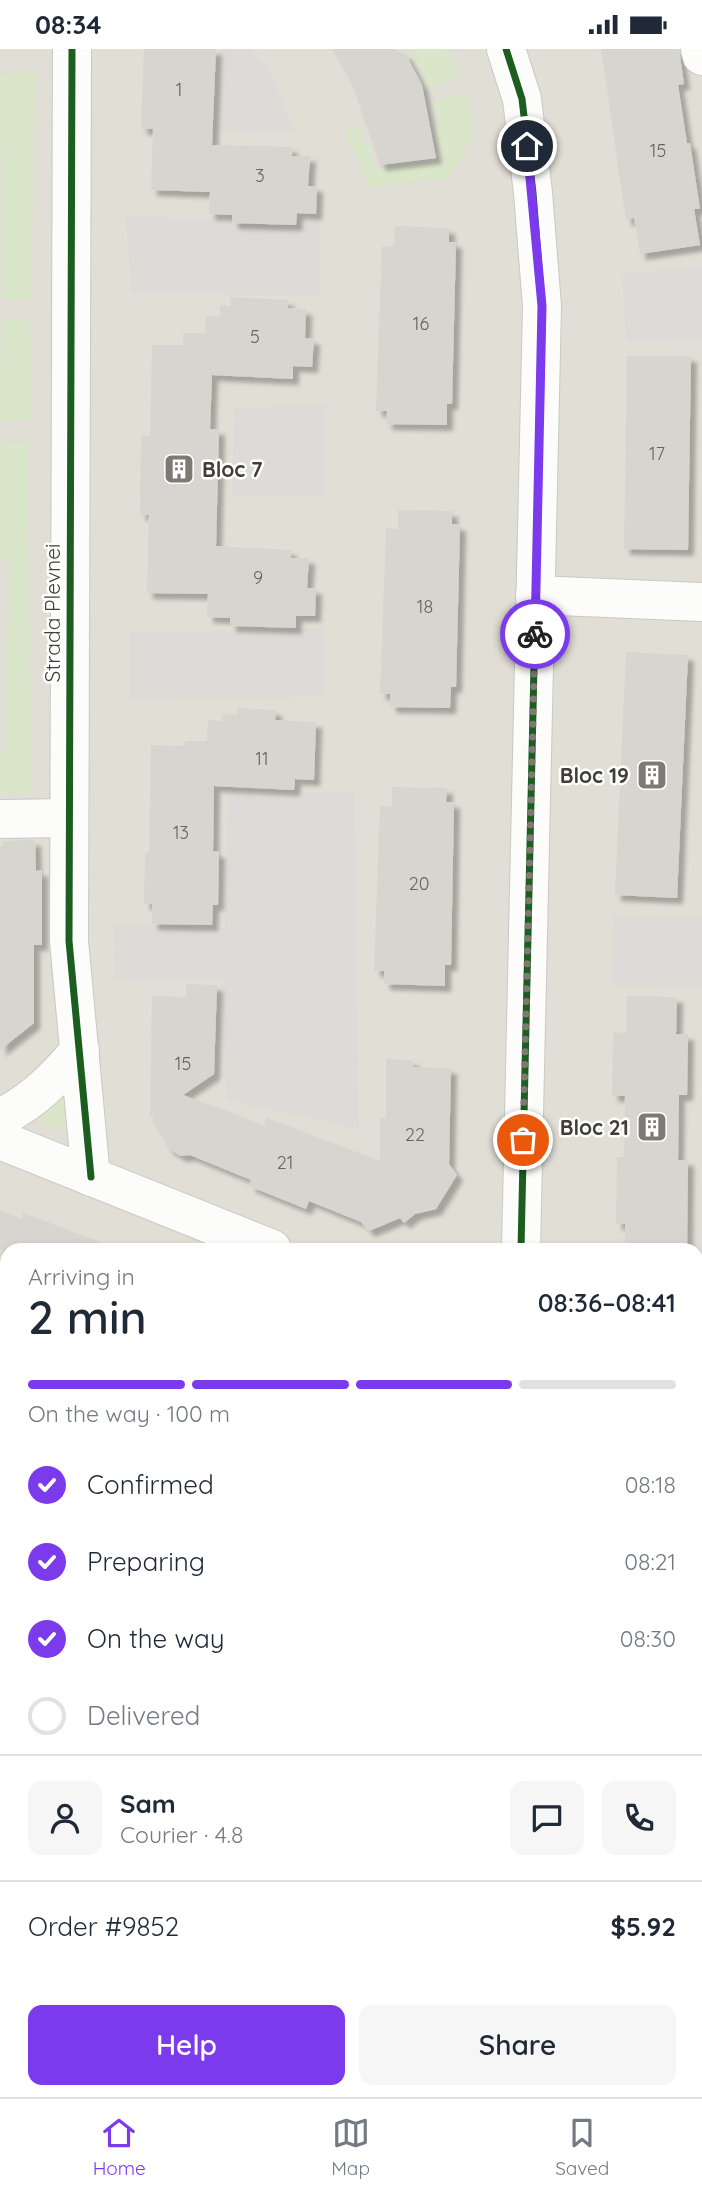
<!DOCTYPE html>
<meta charset="utf-8">
<style>
body{margin:0;font-family:Quicksand,sans-serif;background:#f6f6f7;color:#1f2937;height:100vh;display:flex;flex-direction:column;font-size:26px;white-space:nowrap}
*{box-sizing:border-box;margin:0}
p{font-size:23px;color:#747a83}
.icon{flex:none;width:38px;height:38px;fill:none;stroke:currentColor;stroke-width:2;stroke-linecap:round;stroke-linejoin:round}
.map{position:relative;flex:1;overflow:hidden}
.sheet{position:absolute;left:0px;top:1194px;width:704px;height:856px;display:flex;flex-direction:column;background:#fff;border-radius:21px 21px 0 0;box-shadow:0 4px 10px #0003}
.sheet>*{flex:none}
.pin{position:absolute;display:grid;place-items:center;width:60px;height:60px;color:#fff;margin:-30px;border:4px solid #fff;border-radius:50%;box-shadow:0 2px 7px #0007}
.courier{position:absolute;display:grid;place-items:center;width:70px;height:70px;margin:-35px;border:5px solid #7c3aed;border-radius:50%;background:#fff;color:#222;box-shadow:0 2px 9px #0007}
.head em{font-style:normal;font-weight:600}
.head div{display:flex;flex-direction:column-reverse}
.head{display:flex;align-items:center;justify-content:space-between;height:119px;padding:0 28px}
h1{font-size:46px;font-weight:600;line-height:52px}
.bar{display:grid;grid-template-columns:repeat(4,1fr);gap:10px 7px;align-content:center;height:84px;padding:0 28px}
.bar i{height:9px;border-radius:5px;background:#e0e1e3}
.bar .on{background:#7c3aed}
.bar p{grid-column:span 4}
.line{display:flex;align-items:center;gap:18px;padding:0 28px;border-top:2px solid #e0e1e3}
.line div{flex:1}
.round{display:grid;place-items:center;flex:none;width:74px;height:74px;border-radius:14px;background:#f6f6f7}
ol{padding:0 28px;list-style:none}
li{display:flex;align-items:center;gap:21px;height:77px}
li p{margin-inline-start:auto}
li .icon{padding:7px;border-radius:50%;background:#7c3aed;color:#fff;stroke-width:4}
li:last-child{color:#747a83}
li i{width:38px;height:38px;border:4px solid #e0e1e3;border-radius:50%}
.button{display:flex;gap:14px;margin-top:auto;padding:14px 28px}
.button a{flex:1;height:80px;border-radius:14px;background:#7c3aed;color:#fff;font-size:28px;font-weight:600;line-height:80px;text-align:center}
.button a+a{background:#f6f6f7;color:#1f2937}
.status{display:flex;justify-content:space-between;align-items:center;height:49px;padding:0 35px;background:#fff;direction:ltr}
.status svg{height:19px;fill:currentColor}
.menu{display:flex;justify-content:space-around;align-items:center;height:98px;border-top:2px solid #e0e1e3;background:#fff;font-size:19px;color:#747a83}
.menu a{display:grid;justify-items:center;gap:4px}
.menu .on{color:#7c3aed}
.map>svg:first-child{display:block}
.residential{fill:#e1ded5;fill-rule:evenodd}
.green{fill:#dae6c9}
.parking{fill:#dcdbd7}
.building{fill:#d7d5d0;filter:url(#shadow)}
.lines{fill:none;stroke-linecap:round;stroke-linejoin:round}
.minor-casing{stroke:#cac8c3;stroke-width:40}
.minor{stroke:#fcfcfb;stroke-width:38}
.cycleway-casing{stroke:#fff;stroke-width:11}
.cycleway{stroke:#1b5e20;stroke-width:7}
.done{stroke:#7e7a73;stroke-width:7;stroke-dasharray:0 12.6}
.route{stroke:#7c3aed;stroke-width:9}
.labels{text-anchor:middle;dominant-baseline:central;stroke-width:5;stroke-linejoin:round;paint-order:stroke}
.number-label{font-size:18px;fill:#68645c}
.poi-label{font-size:21px;font-weight:bold;fill:#423d35;stroke:#fff;text-anchor:end}
.street-label{font-size:21px;fill:#423d35;stroke:#fff}
</style>
<div class="status"><b>08:34</b><svg viewBox="0 0 49 12"><path d="M0 12V9h3v3zM5 12V6h3v6zM10 12V3h3v9zM15 12V0h3v12zM26 1h20v11H26zM47 4h2v5h-2z"/></svg></div>
<div class="map">
<svg width="702" height="2048" viewBox="0 0 702 2048">
<defs>
<filter id="shadow"><feDropShadow dx="6" dy="6" stdDeviation="2" flood-color="#0004"/></filter>
</defs>
<rect width="100%" height="100%" fill="#edece7"/>
<path class="residential" d="M0 0H702V2048H0ZM7 1200H696V2042H7Z"/>
<g class="green">
<polygon points="410,0 448,0 460,27 429,39"/>
<polygon points="35,23 31,250 1,250 2,98 0,98 0,25"/>
<polygon points="469,44 474,87 448,129 367,138 346,79 358,75 364,95 368,94 377,121 442,113 435,80 440,77 432,53"/>
<polygon points="30,270 32,371 0,372 1,271"/>
<polygon points="0,392 27,393 32,745 0,745 0,705 5,705 10,512 0,512"/>
<polygon points="67,1044 70,1076 65,1081 39,1073 38,1070"/>
</g>
<g class="parking">
<polygon points="219,0 251,0 268,19 296,83 218,81"/>
<polygon points="126,168 320,171 320,247 131,244"/>
<polygon points="702,217 702,290 626,293 622,225"/>
<polygon points="325,356 323,448 232,447 234,359"/>
<polygon points="324,580 323,648 130,651 130,583"/>
<polygon points="227,744 354,744 359,1080 226,1051 222,931 115,930 113,876 225,879"/>
<polygon points="614,865 702,866 702,939 611,937"/>
<polygon points="696,1534 702,1535 702,1613 697,1611"/>
</g>
<g class="building">
<polygon points="144,0 216,0 212,96 292,98 292,107 310,107 308,137 317,137 316,165 297,164 296,176 232,174 232,166 209,165 210,143 151,141 153,80 141,80"/>
<polygon points="332,0 396,0 398,6 405,4 422,36 436,109 380,116 351,32"/>
<polygon points="601,0 679,0 684,35 678,36 687,94 690,94 700,160 694,160 700,196 640,205 634,169 626,171"/>
<polygon points="395,177 449,179 449,193 456,193 452,355 447,355 447,376 386,375 387,362 376,362 382,197 394,197"/>
<polygon points="230,248 288,251 288,259 306,260 305,289 314,290 312,318 293,317 293,330 212,326 210,380 219,380 216,497 291,501 291,509 309,509 307,539 316,539 315,567 296,567 296,579 230,577 230,569 207,568 208,545 147,544 149,466 140,466 141,386 150,387 152,296 183,296 183,284 205,284 206,267 220,268 220,256 230,257"/>
<polygon points="627,307 691,307 688,501 624,500"/>
<polygon points="398,461 452,462 452,475 460,476 456,638 451,638 450,659 390,658 390,645 380,645 386,479 398,480"/>
<polygon points="626,603 688,606 677,849 615,846"/>
<polygon points="237,659 276,661 275,671 316,673 314,731 295,730 294,741 214,737 213,802 219,803 218,856 213,856 212,876 152,875 152,855 144,855 145,804 149,804 151,696 185,697 185,692 207,692 208,671 222,672 222,665 237,666"/>
<polygon points="392,738 447,739 446,753 454,753 451,916 445,916 445,937 384,935 384,922 374,922 380,757 392,757"/>
<polygon points="35,791 36,822 42,821 42,896 34,896 34,974 0,1001 0,797 3,797 3,792"/>
<polygon points="186,935 217,936 214,1025 183,1046 264,1076 266,1069 380,1112 380,1069 386,1069 386,1010 413,1011 413,1018 451,1019 449,1115 457,1126 436,1160 415,1165 404,1174 400,1169 369,1182 361,1173 309,1152 306,1160 249,1137 251,1131 190,1106 181,1107 169,1100 155,1075 153,1067 150,1069 152,947 186,948"/>
<polygon points="627,947 677,948 676,985 688,985 687,1046 679,1046 678,1111 688,1111 687,1200 625,1200 625,1175 616,1175 617,1108 624,1108 625,1047 612,1047 613,983 626,984"/>
<polygon points="0,1162 21,1170 23,1164 113,1198 113,1200 0,1200"/>
</g>
<g class="lines">
<g class="minor-casing">
<g id="minor">
<polyline points="72,0 69,892 91,1128"/>
<polyline points="506,0 522,50 533,144 542,257 521,1200"/>
<polyline points="700,0 702,7"/>
<polyline points="535,546 702,553"/>
<polyline points="0,770 69,769"/>
<path d="M0 1069C34 1052 56 1029 80 1001"/>
<polyline points="0,1091 272,1200"/>
<polyline points="696,1363 702,1365"/>
<polyline points="0,1602 7,1597"/>
</g>
</g>
<use href="#minor" class="minor"/>
<g class="cycleway-casing">
<g id="cycleway">
<polyline points="72,0 69,892 91,1128"/>
<polyline points="506,0 522,50 533,144 542,257 521,1200"/>
</g>
</g>
<use href="#cycleway" class="cycleway"/>
</g>
<g class="lines">
<polyline class="done" points="523,1091 535,585"/>
<polyline class="route" points="527,97 542,257 535,585"/>
</g>
<defs>
<g id="building-square" transform="scale(1.575)"><rect x="-9" y="-9" width="18" height="18" rx="4" fill="#7e7a73" stroke="#fff"/><path d="M-4-6H4V6H1V3H-1V6H-4ZM-2.5-4.3h1.7v1.8h-1.7ZM.8-4.3h1.7v1.8H.8ZM-2.5-1h1.7V.8h-1.7ZM.8-1h1.7V.8H.8Z" fill="#fff"/></g>
</defs>
<g fill-rule="evenodd">
<use href="#building-square" x="179" y="420"/>
<use href="#building-square" x="652" y="726"/>
<use href="#building-square" x="652" y="1078"/>
</g>
<g class="labels">
<g class="number-label">
<text x="179" y="40">1</text>
<text x="658" y="101">15</text>
<text x="260" y="126">3</text>
<text x="421" y="274">16</text>
<text x="255" y="287">5</text>
<text x="657" y="404">17</text>
<text x="258" y="528">9</text>
<text x="425" y="557">18</text>
<text x="262" y="709">11</text>
<text x="181" y="783">13</text>
<text x="419" y="834">20</text>
<text x="183" y="1014">15</text>
<text x="415" y="1085">22</text>
<text x="285" y="1113">21</text>
</g>
<g class="poi-label">
<text x="202" y="420" text-anchor="start">Bloc 7</text>
<text x="629" y="726">Bloc 19</text>
<text x="629" y="1078">Bloc 21</text>
</g>
<g class="street-label">
<text transform="translate(52 564) rotate(-90)">Strada Plevnei</text>
</g>
</g>
</svg>
<div class="pin" style="left:523px;top:1091px;background:#ea580c"><svg class="icon" aria-label="bag" viewBox="0 0 24 24"><path d="M5 8h14l-1 12H6zM9 8a3 3 0 0 1 6 0"/></svg></div>
<div class="pin" style="left:527px;top:97px;background:#1f2937"><svg class="icon" aria-label="home" viewBox="0 0 24 24"><path d="M3 11l9-7 9 7M6 9v11h12V9"/></svg></div>
<div class="courier" style="left:535px;top:585px"><svg class="icon" aria-label="bike" viewBox="0 0 24 24"><circle cx="6" cy="16" r="4"/><circle cx="18" cy="16" r="4"/><path d="M6 16l4-8h5l3 8M10 8l3 8H6M13 5h3"/></svg></div>
<section class="sheet">
<div class="head"><div><h1>2 min</h1><p>Arriving in</p></div><em>08:36–08:41</em></div>
<div class="bar"><i class="on"></i><i class="on"></i><i class="on"></i><i></i><p>On the way · 100 m</p></div>
<ol>
<li><svg class="icon" aria-label="check" viewBox="0 0 24 24"><path d="M5 12l5 5 9-10"/></svg>Confirmed<p>08:18</p></li>
<li><svg class="icon" aria-label="check" viewBox="0 0 24 24"><path d="M5 12l5 5 9-10"/></svg>Preparing<p>08:21</p></li>
<li><svg class="icon" aria-label="check" viewBox="0 0 24 24"><path d="M5 12l5 5 9-10"/></svg>On the way<p>08:30</p></li>
<li><i></i>Delivered</li>
</ol>
<div class="line" style="height:126px"><a class="round"><svg class="icon" aria-label="person" viewBox="0 0 24 24"><circle cx="12" cy="8" r="4"/><path d="M4 21q1-7 8-7t8 7"/></svg></a><div><b>Sam</b><p>Courier · 4.8</p></div><a class="round"><svg class="icon" aria-label="chat" viewBox="0 0 24 24"><path d="M4 5h16v11H9l-5 4z"/></svg></a><a class="round"><svg class="icon" aria-label="phone" viewBox="0 0 24 24"><path d="M5 4h4l2 5-3 2q2 4 5 5l2-3 5 2v4C11 20 4 13 5 4z"/></svg></a></div>
<div class="line" style="height:91px"><div>Order #9852</div><b>$5.92</b></div>
<div class="button"><a>Help</a><a>Share</a></div>
</section>
</div>
<nav class="menu">
<a class="on"><svg class="icon" aria-label="home" viewBox="0 0 24 24"><path d="M3 11l9-7 9 7M6 9v11h12V9"/></svg>Home</a>
<a><svg class="icon" aria-label="map" viewBox="0 0 24 24"><path d="M3 6l6-2 6 2 6-2v14l-6 2-6-2-6 2zM9 4v14M15 6v14"/></svg>Map</a>
<a><svg class="icon" aria-label="saved" viewBox="0 0 24 24"><path d="M7 4h10v16l-5-4-5 4z"/></svg>Saved</a>
</nav>
